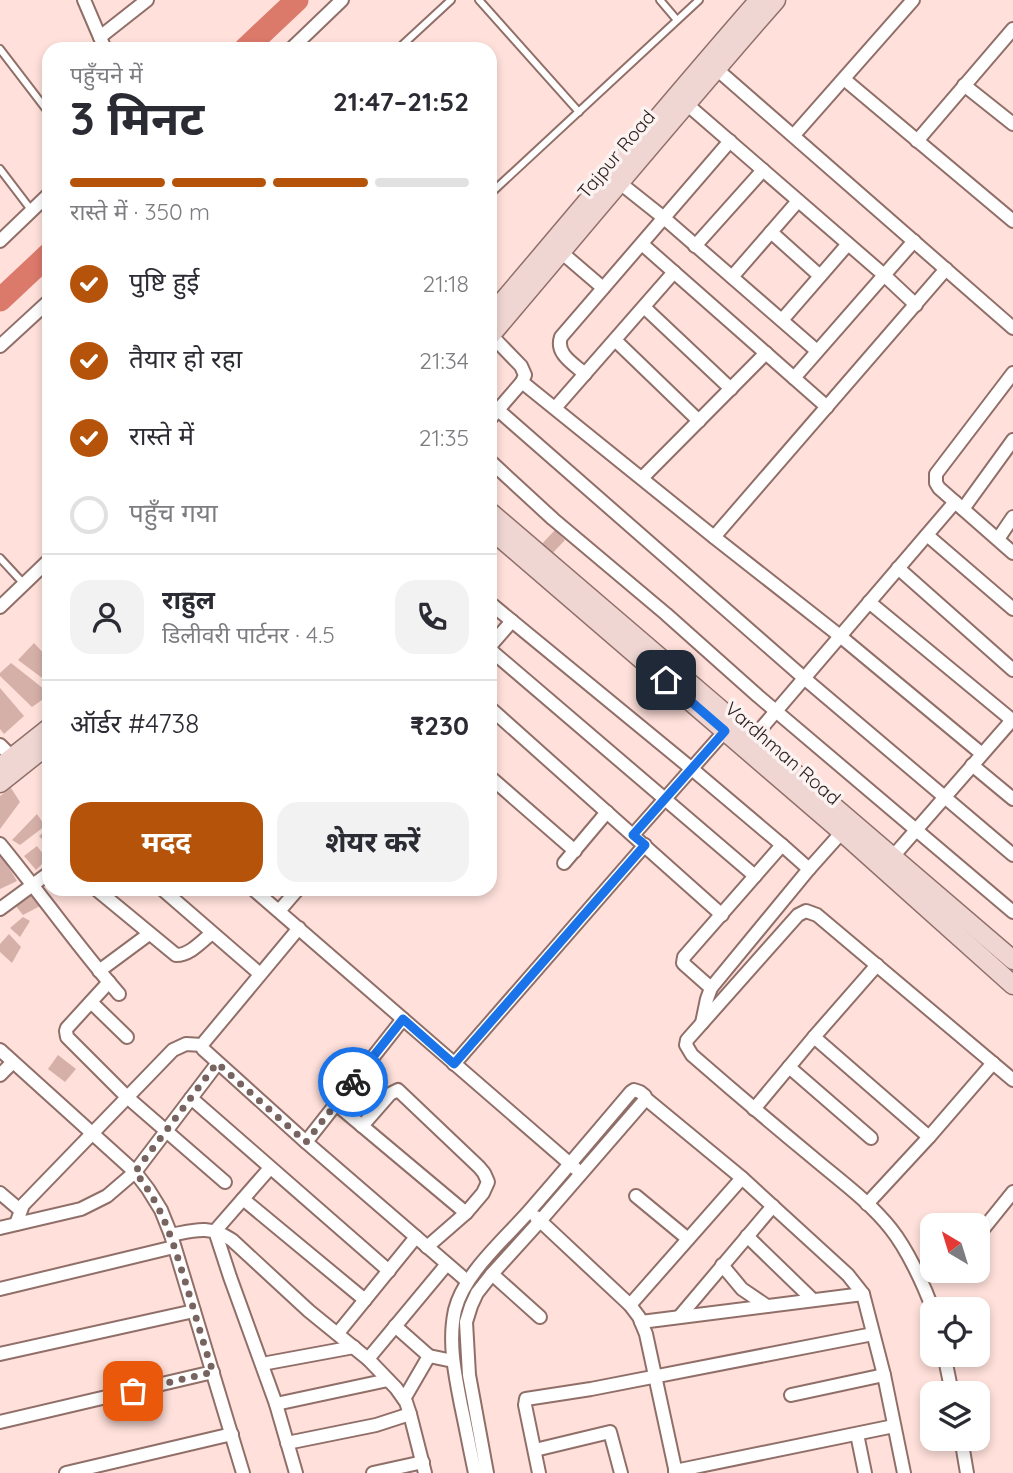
<!DOCTYPE html>
<html lang="hi">
<meta charset="utf-8">
<style>
body{margin:0;font-family:Quicksand,"Noto Sans Devanagari",sans-serif;background:#f2f2f3;color:#2b2b33;height:100vh;display:flex;flex-direction:column;font-size:26px;white-space:nowrap}
*{box-sizing:border-box;margin:0}
p{font-size:23px;color:#7c7c81}
.icon{flex:none;width:38px;height:38px;fill:none;stroke:currentColor;stroke-width:2;stroke-linecap:round;stroke-linejoin:round}
.map{position:relative;flex:1;overflow:hidden}
.panel{position:absolute;left:42px;top:42px;width:455px;height:854px;display:flex;flex-direction:column;background:#fff;border-radius:21px;box-shadow:0 4px 10px #0003}
.panel>*{flex:none}
.needle{width:46px;rotate:322deg}
.fabs{position:absolute;left:920px;top:1213px;display:grid;gap:14px}
.fabs a{display:grid;place-items:center;width:70px;height:70px;border-radius:14px;background:#fff;box-shadow:0 4px 10px #0003;font-size:35px}
.pin{position:absolute;display:grid;place-items:center;width:60px;height:60px;color:#fff;margin:-30px;border-radius:14px;box-shadow:0 4px 10px #0006}
.courier{position:absolute;display:grid;place-items:center;width:70px;height:70px;margin:-35px;border:5px solid #1a73e8;border-radius:50%;background:#fff;color:#222;box-shadow:0 2px 9px #0007}
.summary em{font-style:normal;font-weight:700}
.summary div{display:flex;flex-direction:column-reverse}
.summary{display:flex;align-items:center;justify-content:space-between;height:119px;padding:0 28px}
h1{font-size:46px;font-weight:700;line-height:52px}
.bar{display:grid;grid-template-columns:repeat(4,1fr);gap:10px 7px;align-content:center;height:84px;padding:0 28px}
.bar i{height:9px;border-radius:5px;background:#e1e1e2}
.bar .active{background:#b45309}
.bar p{grid-column:span 4}
.line{display:flex;align-items:center;gap:18px;padding:0 28px;border-top:2px solid #e1e1e2}
.line div{flex:1}
.round{display:grid;place-items:center;flex:none;width:74px;height:74px;border-radius:21px;background:#f2f2f3}
ol{padding:0 28px;list-style:none}
li{display:flex;align-items:center;gap:21px;height:77px}
li p{margin-inline-start:auto}
li .icon{padding:7px;border-radius:50%;background:#b45309;color:#fff;stroke-width:4}
li:last-child{color:#7c7c81}
li i{width:38px;height:38px;border:4px solid #e1e1e2;border-radius:50%}
.action{display:flex;gap:14px;margin-top:auto;padding:14px 28px}
.action a{flex:1;height:80px;border-radius:21px;background:#b45309;color:#fff;font-size:28px;font-weight:700;line-height:80px;text-align:center}
.action a+a{background:#f2f2f3;color:#2b2b33}
.map>svg:first-child{display:block}
.lines{fill:none;stroke-linecap:round;stroke-linejoin:round}
.river{stroke:#db796b;stroke-width:23}
.building{fill:#d5b0a9}
.lane-casing{stroke:#916f69;stroke-width:10}
.street-casing{stroke:#916f69;stroke-width:16}
.secondary-casing{stroke:#916f69;stroke-width:21}
.lane{stroke:#fff;stroke-width:6}
.street{stroke:#fff;stroke-width:12}
.secondary{stroke:#efd6d3;stroke-width:18}
.done{stroke:#776360;stroke-width:7;stroke-dasharray:0 12.6}
.route{stroke:#1a73e8;stroke-width:9}
.labels{text-anchor:middle;dominant-baseline:central;stroke-width:7;stroke-linejoin:round;paint-order:stroke}
.street-label{font-size:19px;fill:#2e201e;stroke:#fbf3f2}
</style>
<div class="map">
<svg width="1013" height="1473" viewBox="0 0 1013 1473">
<rect width="100%" height="100%" fill="#ffe0da"/>
<g class="lines">
<g class="river">
<polyline points="245,49 297,0"/>
<polyline points="0,300 49,254"/>
</g>
</g>
<g class="building">
<polygon points="555,530 565,540 548,558 538,548"/>
<polygon points="34,643 49,659 49,683 18,660"/>
<polygon points="11,663 49,693 49,695 32,707 0,676 0,673"/>
<polygon points="0,688 24,716 4,734 0,729"/>
<polygon points="11,788 20,802 0,829 0,796"/>
<polygon points="37,814 45,826 20,845 12,840"/>
<polygon points="49,828 49,847 39,836"/>
<polygon points="37,846 47,859 36,870 24,856"/>
<polygon points="0,853 17,881 0,889"/>
<polygon points="31,894 40,906 23,915 15,905"/>
<polygon points="23,917 30,921 20,937 10,928"/>
<polygon points="9,934 21,947 12,963 0,952 0,944"/>
<polygon points="58,1055 76,1069 65,1082 48,1069"/>
</g>
<g class="lines">
<g class="lane-casing">
<g id="lane">
<polyline points="479,0 579,112"/>
<polyline points="660,0 677,20"/>
<polyline points="0,49 49,113"/>
<polyline points="398,49 451,0"/>
<polyline points="0,169 32,211"/>
<polyline points="490,194 699,0"/>
<polyline points="0,558 24,584"/>
</g>
</g>
<g class="street-casing">
<g id="street">
<polyline points="84,0 105,49"/>
<polyline points="100,37 147,0"/>
<polyline points="291,49 342,0"/>
<polyline points="712,65 1013,328"/>
<polyline points="844,79 1013,221"/>
<polyline points="964,85 1013,124"/>
<polyline points="682,100 884,275 916,305"/>
<polyline points="794,135 913,0"/>
<polyline points="917,141 1013,29"/>
<polyline points="620,183 664,218 817,351"/>
<polyline points="771,232 820,276"/>
<polyline points="0,241 49,194"/>
<polyline points="642,244 827,407"/>
<polyline points="695,246 763,170"/>
<polyline points="561,252 603,288"/>
<polyline points="732,277 798,201"/>
<polyline points="644,307 731,389"/>
<polyline points="782,320 848,244"/>
<polyline points="615,340 699,421"/>
<polyline points="0,346 49,301"/>
<polyline points="1013,373 936,474 936,483 939,488 1013,553"/>
<path d="M585 374C574 364 555 354 561 337L730 141"/>
<polyline points="794,378 914,241"/>
<polyline points="522,382 714,537 840,636 982,754"/>
<polyline points="555,408 674,272"/>
<polyline points="498,410 804,678 1013,855"/>
<polyline points="490,419 522,382 525,375 521,366 491,335"/>
<polyline points="490,461 553,519 666,614 758,696 1013,912"/>
<polyline points="642,478 766,353"/>
<polyline points="963,509 1013,440"/>
<polyline points="927,535 1013,609"/>
<polyline points="714,537 946,269"/>
<polyline points="998,539 1013,517"/>
<polyline points="898,568 1013,670"/>
<polyline points="869,602 1012,720"/>
<polyline points="490,603 692,769 782,845 684,957 683,963 685,965 711,988"/>
<polyline points="0,607 49,560"/>
<polyline points="512,621 491,645 491,649 494,653 755,876"/>
<polyline points="490,708 722,915"/>
<polyline points="753,738 955,502"/>
<polyline points="0,745 12,757"/>
<polyline points="972,765 1013,799"/>
<polyline points="490,777 575,851"/>
<polyline points="633,835 725,731"/>
<path d="M0 844C41 894 77 946 119 994"/>
<polyline points="782,845 809,869"/>
<polyline points="889,861 1013,719"/>
<polyline points="564,863 607,812"/>
<path d="M96 889 176 955C190 955 201 942 212 933"/>
<polyline points="162,889 260,974"/>
<polyline points="253,889 576,1169"/>
<polyline points="0,909 49,873"/>
<polyline points="279,911 298,889"/>
<polyline points="299,928 205,1041 202,1045 203,1049 306,1142 467,1281"/>
<polyline points="99,971 149,934"/>
<polyline points="109,982 67,1028 66,1031 67,1037 127,1097 225,1182"/>
<polyline points="91,1002 127,1037"/>
<polyline points="702,1023 707,999 711,988 809,869 842,832"/>
<polyline points="814,1037 929,1137"/>
<polyline points="0,1050 135,1172 148,1189 161,1210 171,1235 243,1473"/>
<polyline points="454,1064 645,845"/>
<polyline points="789,1067 871,1138"/>
<polyline points="0,1075 13,1062"/>
<polyline points="191,1098 389,1271"/>
<polyline points="645,1098 742,1178 848,1275 863,1294"/>
<polyline points="336,1104 466,1213"/>
<polyline points="754,1109 814,1037 877,965"/>
<polyline points="362,1126 390,1094 398,1090 479,1167 484,1173 488,1182 483,1193 466,1213 427,1247"/>
<polyline points="306,1142 403,1019"/>
<polyline points="270,1168 215,1231 230,1277 276,1404 296,1473"/>
<polyline points="0,1193 20,1210"/>
<polyline points="636,1196 688,1239"/>
<polyline points="243,1199 365,1300"/>
<polyline points="867,1204 929,1137 993,1063"/>
<polyline points="536,1217 630,1305 639,1317 646,1334 676,1473"/>
<polyline points="16,1224 23,1205 173,1050 186,1044 202,1045"/>
<polyline points="0,1228 81,1209 107,1196 135,1172 217,1064"/>
<polyline points="984,1228 1013,1192"/>
<path d="M171 1235C196 1230 209 1225 232 1240L309 1311 368 1359 396 1388 406 1402 410 1414 425 1473"/>
<polyline points="747,1236 813,1300"/>
<polyline points="722,1265 742,1289 767,1306"/>
<polyline points="492,1274 540,1317"/>
<polyline points="0,1289 174,1247"/>
<polyline points="630,1305 742,1178"/>
<path d="M933 1310C924 1285 907 1249 891 1229 869 1201 838 1179 811 1156 771 1123 731 1089 692 1055L686 1045 687 1040 798 915 806 911 817 915 1013 1080"/>
<polyline points="680,1316 773,1206"/>
<polyline points="641,1322 863,1294 884,1375 904,1473"/>
<polyline points="395,1326 429,1356 453,1361"/>
<polyline points="338,1333 416,1237"/>
<polyline points="0,1354 194,1311"/>
<polyline points="944,1354 952,1393"/>
<polyline points="368,1359 447,1264"/>
<polyline points="262,1364 354,1347"/>
<polyline points="791,1395 884,1375"/>
<polyline points="404,1399 429,1356"/>
<polyline points="276,1404 388,1380"/>
<polyline points="0,1422 213,1372"/>
<polyline points="857,1434 865,1473"/>
<polyline points="961,1438 967,1473"/>
<polyline points="287,1443 376,1425 410,1414"/>
<polyline points="535,1450 610,1432 621,1473"/>
<polyline points="675,1471 894,1426"/>
<polyline points="66,1473 232,1434"/>
<polyline points="373,1473 423,1462"/>
<path d="M475 1473C470 1450 466 1428 461 1405 455 1374 448 1342 455 1310 464 1273 506 1238 531 1209 565 1170 598 1131 631 1092L634 1090 640 1092 645 1096 644 1101 540 1221 492 1274 477 1293 471 1306 466 1322 469 1375 487 1473"/>
<polyline points="539,1473 525,1405 526,1399 591,1389 873,1334"/>
</g>
</g>
<g class="secondary-casing">
<g id="secondary">
<path d="M490 316C580 211 668 104 759 0"/>
<path d="M490 336C585 224 679 111 776 0"/>
<polyline points="490,512 1013,960"/>
<polyline points="490,529 842,832 1013,985"/>
<polyline points="0,767 49,728"/>
<polyline points="0,783 49,744"/>
</g>
</g>
<use href="#lane" class="lane"/>
<use href="#street" class="street"/>
<use href="#secondary" class="secondary"/>
</g>
<g class="lines">
<path class="done" d="M133 1391 213 1372C203 1343 195 1313 186 1284 172 1240 164 1208 135 1172L217 1063 306 1142 353 1082"/>
<polyline class="route" points="353,1082 403,1019 454,1064 645,845 633,835 725,731 666,680"/>
</g>
<g class="labels">
<g class="street-label">
<text transform="translate(616 154) rotate(-50)">Tajpur Road</text>
<text transform="translate(783 753) rotate(41)">Vardhman Road</text>
</g>
</g>
</svg>
<div class="fabs">
<a><svg class="needle" viewBox="-14 -14 28 28"><path d="M0-13l5 13h-10z" fill="#e53935"/><path d="M0 13l5-13h-10z" fill="#7c7c81"/></svg></a>
<a><svg class="icon" aria-label="locate" viewBox="0 0 24 24"><circle cx="12" cy="12" r="6"/><path d="M12 2v4M12 18v4M2 12h4M18 12h4"/></svg></a>
<a><svg class="icon" aria-label="layers" viewBox="0 0 24 24"><path d="M12 4l9 5-9 5-9-5zM3 14l9 5 9-5"/></svg></a>
</div>
<div class="pin" style="left:133px;top:1391px;background:#ea580c"><svg class="icon" aria-label="bag" viewBox="0 0 24 24"><path d="M5 8h14l-1 12H6zM9 8a3 3 0 0 1 6 0"/></svg></div>
<div class="pin" style="left:666px;top:680px;background:#1f2937"><svg class="icon" aria-label="home" viewBox="0 0 24 24"><path d="M3 11l9-7 9 7M6 9v11h12V9"/></svg></div>
<div class="courier" style="left:353px;top:1082px"><svg class="icon" aria-label="bike" viewBox="0 0 24 24"><circle cx="6" cy="16" r="4"/><circle cx="18" cy="16" r="4"/><path d="M6 16l4-8h5l3 8M10 8l3 8H6M13 5h3"/></svg></div>
<section class="panel">
<div class="summary"><div><h1>3 मिनट</h1><p>पहुँचने में</p></div><em>21:47–21:52</em></div>
<div class="bar"><i class="active"></i><i class="active"></i><i class="active"></i><i></i><p>रास्ते में · 350 m</p></div>
<ol>
<li><svg class="icon" aria-label="check" viewBox="0 0 24 24"><path d="M5 12l5 5 9-10"/></svg>पुष्टि हुई<p>21:18</p></li>
<li><svg class="icon" aria-label="check" viewBox="0 0 24 24"><path d="M5 12l5 5 9-10"/></svg>तैयार हो रहा<p>21:34</p></li>
<li><svg class="icon" aria-label="check" viewBox="0 0 24 24"><path d="M5 12l5 5 9-10"/></svg>रास्ते में<p>21:35</p></li>
<li><i></i>पहुँच गया</li>
</ol>
<div class="line" style="height:126px"><a class="round"><svg class="icon" aria-label="person" viewBox="0 0 24 24"><circle cx="12" cy="8" r="4"/><path d="M4 21q1-7 8-7t8 7"/></svg></a><div><b>राहुल</b><p>डिलीवरी पार्टनर · 4.5</p></div><a class="round"><svg class="icon" aria-label="phone" viewBox="0 0 24 24"><path d="M5 4h4l2 5-3 2q2 4 5 5l2-3 5 2v4C11 20 4 13 5 4z"/></svg></a></div>
<div class="line" style="height:91px"><div>ऑर्डर #4738</div><b>₹230</b></div>
<div class="action"><a>मदद</a><a>शेयर करें</a></div>
</section>
</div>
